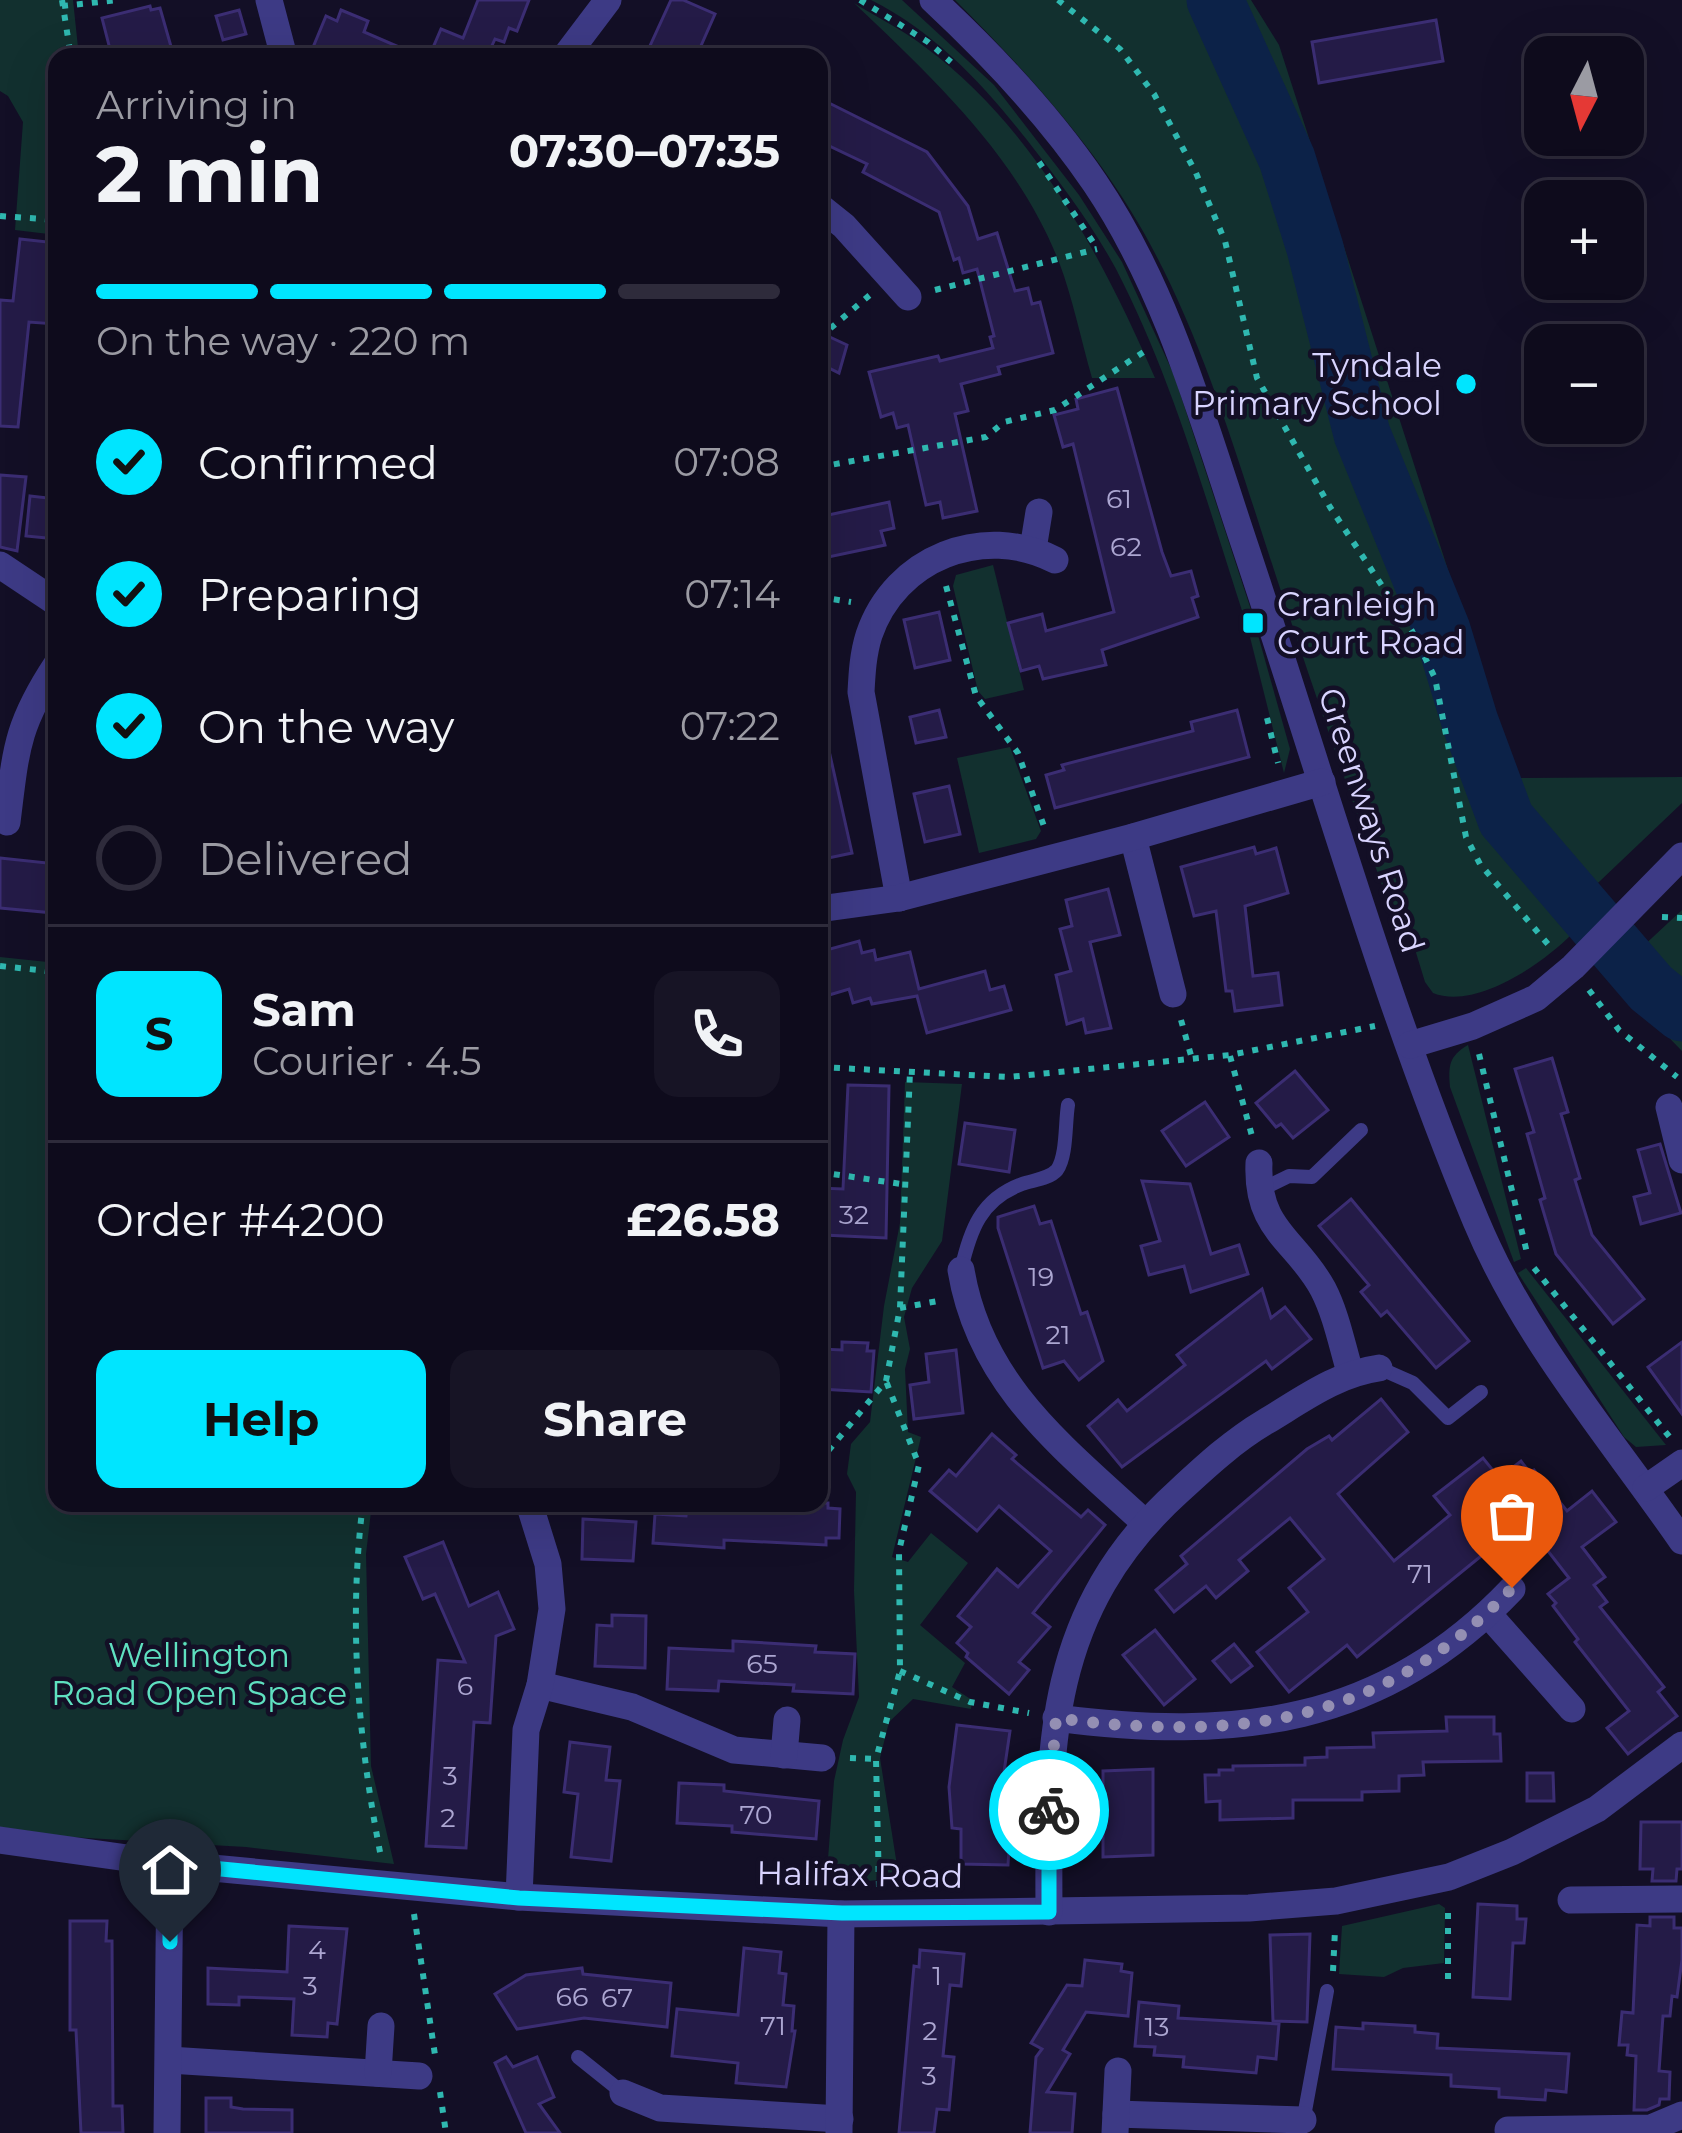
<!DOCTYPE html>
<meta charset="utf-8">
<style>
body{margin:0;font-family:Montserrat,sans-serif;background:#171425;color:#f1f3f6;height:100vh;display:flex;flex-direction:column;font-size:45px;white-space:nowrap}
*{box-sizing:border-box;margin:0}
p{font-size:39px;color:#9b9ba3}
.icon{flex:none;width:66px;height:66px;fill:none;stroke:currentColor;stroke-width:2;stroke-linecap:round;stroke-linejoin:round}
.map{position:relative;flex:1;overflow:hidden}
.side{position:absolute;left:48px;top:48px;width:780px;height:1464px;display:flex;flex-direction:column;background:#0e0b1c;border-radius:24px;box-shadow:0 12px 48px #0002,0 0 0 3px #2e2b3b}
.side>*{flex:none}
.needle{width:78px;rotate:186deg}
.tools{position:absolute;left:1524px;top:36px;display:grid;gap:24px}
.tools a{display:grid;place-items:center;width:120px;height:120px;border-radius:24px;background:#0e0b1c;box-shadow:0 12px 48px #0002,0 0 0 3px #2e2b3b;font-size:60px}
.pin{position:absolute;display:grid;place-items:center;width:102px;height:102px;color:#fff;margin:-123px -51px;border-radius:50% 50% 50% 0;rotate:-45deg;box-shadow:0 0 12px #0007}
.pin .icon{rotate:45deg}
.courier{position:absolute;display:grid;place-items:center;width:120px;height:120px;margin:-60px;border:9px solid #00e5ff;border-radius:50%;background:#fff;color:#222;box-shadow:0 3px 15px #0007}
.summary em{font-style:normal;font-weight:700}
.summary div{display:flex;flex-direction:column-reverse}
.summary{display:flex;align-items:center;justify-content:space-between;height:204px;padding:0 48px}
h1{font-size:78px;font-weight:700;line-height:90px}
.bar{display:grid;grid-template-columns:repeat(4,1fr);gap:18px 12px;align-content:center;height:144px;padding:0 48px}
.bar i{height:15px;border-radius:9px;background:#2e2b3b}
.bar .active{background:#00e5ff}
.bar p{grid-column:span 4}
.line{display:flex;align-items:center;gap:30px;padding:0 48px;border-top:3px solid #2e2b3b}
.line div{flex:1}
.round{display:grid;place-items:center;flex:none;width:126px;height:126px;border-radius:24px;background:#171425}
ol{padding:0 48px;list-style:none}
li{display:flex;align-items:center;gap:36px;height:132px}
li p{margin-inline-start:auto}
li .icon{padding:12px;border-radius:50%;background:#00e5ff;color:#111;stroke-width:4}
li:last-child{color:#9b9ba3}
li i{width:66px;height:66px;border:6px solid #2e2b3b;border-radius:50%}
.action{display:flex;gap:24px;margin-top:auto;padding:24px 48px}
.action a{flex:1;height:138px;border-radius:24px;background:#00e5ff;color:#111;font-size:48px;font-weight:700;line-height:138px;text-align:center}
.action a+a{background:#171425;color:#f1f3f6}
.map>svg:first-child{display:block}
.green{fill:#12302f}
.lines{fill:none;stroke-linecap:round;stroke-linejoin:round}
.river{stroke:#0c2248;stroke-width:57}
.building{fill:#241b47;stroke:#3b2d73;stroke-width:3}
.path{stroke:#2fb8b0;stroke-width:6;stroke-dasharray:6 9;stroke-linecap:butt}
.service{stroke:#3d3a85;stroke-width:14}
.minor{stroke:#3d3a85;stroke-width:27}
.done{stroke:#948fb3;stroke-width:12;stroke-dasharray:0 21.6}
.route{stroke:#00e5ff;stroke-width:15}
.poi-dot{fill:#00e5ff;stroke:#130f26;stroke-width:4.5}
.labels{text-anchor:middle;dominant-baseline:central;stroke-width:9;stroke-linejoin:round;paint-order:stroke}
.number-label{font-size:27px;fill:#aca6d1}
.poi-label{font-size:33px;fill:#d9d4ff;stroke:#130f26;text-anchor:end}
.street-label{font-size:33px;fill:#d9d4ff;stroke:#130f26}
.park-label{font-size:33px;fill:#5fe0c0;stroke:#130f26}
</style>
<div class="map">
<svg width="1682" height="2133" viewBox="0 0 1682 2133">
<rect width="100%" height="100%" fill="#130f26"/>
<g class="green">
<polygon points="0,0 73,0 79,57 57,57 57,235 15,230 23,122 8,96 0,91"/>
<path d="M871 0H902L994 85 1079 195 1122 262 1174 375 1255 622 1246 623C1207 504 1174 381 1116 269 1091 223 1059 181 1027 140 984 85 935 32 871 0Z"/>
<path d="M955 0H1251L1279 45 1515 778 1682 777V803L1559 920 1572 934C1542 964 1476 1010 1433 993L1425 982 1410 933 1400 936C1357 815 1315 695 1275 573 1237 458 1204 340 1144 233 1095 146 1025 70 955 0Z"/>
<path d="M854 3C878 18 903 30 925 47 1033 126 1103 258 1155 378H1092C1081 340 1073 299 1059 262 1018 157 934 79 854 3Z"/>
<polygon points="993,565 1024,690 985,699 978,691 953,586 956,575"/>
<polygon points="1258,635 1290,749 1284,773 1250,637"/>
<polygon points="1010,747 1041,831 1036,839 979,853 957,758"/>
<polygon points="1682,910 1682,1051 1610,977"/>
<polygon points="0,957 57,963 57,1503 372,1503 366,1554 371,1766 394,1864 246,1847 69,1837 0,1827"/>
<path d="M1468 1045 1521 1259 1514 1262 1450 1087C1448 1066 1449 1056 1468 1045Z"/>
<polygon points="905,1082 962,1084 942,1241 912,1288 904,1317 910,1349 905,1369 908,1432 921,1437 892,1557 908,1562 931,1533 968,1563 920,1625 965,1663 952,1687 972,1700 971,1709 913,1699 889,1722 880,1758 899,1878 826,1885 834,1781 843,1740 859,1697 854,1591 856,1492 847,1474 851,1444 870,1422 884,1306 900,1223"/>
<polygon points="1526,1268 1666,1445 1636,1447 1624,1437 1518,1273"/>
<polygon points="1439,1904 1445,1908 1444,1963 1403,1968 1384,1977 1339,1974 1342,1926"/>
</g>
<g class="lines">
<polyline class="river" points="1215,0 1287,159 1315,248 1362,434 1442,630 1470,722 1506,819 1651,988 1682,1013"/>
</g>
<g class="building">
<polygon points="478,0 529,0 517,31 509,28 504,42 495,39 490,50 507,57 429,57 441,29 463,38"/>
<polygon points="671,0 683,0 715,14 696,57 669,57 649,48"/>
<polygon points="150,6 151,10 160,8 174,57 112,57 102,18"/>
<polygon points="239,10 246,34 223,40 216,16"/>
<polygon points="341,10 368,21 364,32 422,57 309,57 326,16 337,21"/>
<polygon points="1436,20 1443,61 1319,83 1312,42"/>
<polygon points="819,98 927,152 968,206 978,239 997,233 1015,291 1028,288 1032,304 1040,302 1053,353 998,367 1000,374 961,384 968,411 955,414 977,511 943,518 940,502 926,505 908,425 897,428 893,413 881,417 869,372 938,356 940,361 993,348 990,337 994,336 977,269 963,273 959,258 954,260 939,212 863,172 867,164 819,141"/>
<polygon points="20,239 57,243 55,324 29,322 18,427 0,426 0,300 13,301"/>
<polygon points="819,332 847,345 839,373 819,363"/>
<polygon points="1117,388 1162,552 1171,576 1191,571 1198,596 1192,598 1198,617 1102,650 1106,665 1043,679 1039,666 1021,671 1008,623 1042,614 1046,631 1114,612 1073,444 1063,447 1054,415 1078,409 1076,399"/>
<polygon points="0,475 26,477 17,551 0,547"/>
<polygon points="30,496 57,499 57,539 26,536"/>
<polygon points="889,502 894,528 881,531 885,545 819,559 819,517"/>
<polygon points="939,612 950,660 915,668 904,620"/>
<polygon points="939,710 946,737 916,743 910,717"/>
<polygon points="1237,710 1249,757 1055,808 1046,775 1064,770 1062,765 1193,731 1191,722"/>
<polygon points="830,755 852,853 819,860 819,757"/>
<polygon points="949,786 960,834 925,842 914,794"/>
<polygon points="1254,847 1256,854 1276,848 1288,893 1245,906 1253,976 1278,973 1282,1005 1235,1011 1232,991 1226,991 1216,911 1194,916 1181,867"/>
<polygon points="0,858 57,864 54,913 0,908"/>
<polygon points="1108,889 1120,935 1090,942 1111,1028 1086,1033 1083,1019 1067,1024 1056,975 1071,971 1060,929 1072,926 1066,900"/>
<polygon points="859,941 862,953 874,950 876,960 910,952 919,989 985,971 990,990 1004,986 1011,1010 927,1033 917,996 872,1004 870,998 853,1003 849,989 829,995 819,952"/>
<polygon points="1552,1058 1568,1112 1561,1114 1580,1178 1575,1180 1592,1235 1644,1299 1613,1324 1556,1254 1540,1200 1545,1198 1527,1134 1534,1132 1515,1069"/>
<polygon points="1295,1071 1328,1110 1293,1138 1281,1124 1276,1127 1256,1103"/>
<polygon points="848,1085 889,1086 886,1238 824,1235 825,1230 819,1229 819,1188 843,1189"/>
<polygon points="1205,1102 1229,1137 1186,1166 1162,1131"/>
<polygon points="965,1123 1015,1130 1009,1172 959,1164"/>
<polygon points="1660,1144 1681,1213 1641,1224 1634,1197 1650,1193 1638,1150"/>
<polygon points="1142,1181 1190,1184 1211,1254 1239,1245 1248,1274 1191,1292 1184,1266 1149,1275 1141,1246 1160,1241"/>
<polygon points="1351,1199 1469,1341 1436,1368 1387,1311 1381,1316 1361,1292 1369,1285 1319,1226"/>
<polygon points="1034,1206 1040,1224 1051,1221 1081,1314 1087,1312 1103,1361 1079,1380 1064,1361 1043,1368 998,1228 998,1217"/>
<polygon points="1262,1289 1271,1318 1285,1307 1311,1339 1272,1369 1266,1361 1122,1467 1088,1426 1118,1400 1127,1411 1185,1365 1177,1355"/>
<polygon points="842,1342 868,1343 867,1351 874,1351 871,1392 820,1389 822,1349 842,1350"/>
<polygon points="1682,1342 1682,1414 1648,1367"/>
<polygon points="956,1350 963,1413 914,1419 910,1385 929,1382 926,1354"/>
<polygon points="1381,1399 1408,1432 1338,1494 1394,1561 1450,1515 1434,1496 1483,1458 1499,1478 1521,1461 1530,1473 1534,1470 1567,1511 1592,1491 1616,1522 1582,1547 1605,1577 1594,1585 1607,1602 1600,1607 1664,1687 1658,1692 1677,1716 1628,1754 1607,1728 1629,1711 1575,1642 1578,1639 1553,1606 1556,1603 1548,1594 1569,1578 1534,1533 1500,1560 1491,1548 1357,1657 1347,1645 1289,1692 1257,1652 1308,1612 1289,1588 1324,1559 1290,1518 1239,1560 1248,1571 1216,1598 1206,1586 1174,1612 1156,1590 1187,1564 1181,1556 1307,1449 1329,1436 1332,1440"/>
<polygon points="992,1434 1016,1455 1012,1459 1081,1517 1088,1510 1105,1525 1033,1613 1050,1627 1019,1662 1029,1670 1009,1694 966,1657 968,1653 957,1643 971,1627 958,1616 997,1569 1018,1587 1051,1551 999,1506 977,1531 930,1491 949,1470 956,1476"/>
<polygon points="696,1503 828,1503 828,1508 840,1509 839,1538 826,1538 826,1545 724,1540 724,1548 653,1543 655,1514 686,1516 687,1506 696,1507"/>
<polygon points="583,1519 636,1522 633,1561 582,1559"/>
<polygon points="443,1542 469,1606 498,1592 514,1629 496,1636 490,1723 474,1722 466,1848 426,1846 438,1660 465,1662 435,1594 423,1599 405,1557"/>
<polygon points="612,1615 646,1616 645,1668 595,1666 597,1625 612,1626"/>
<polygon points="1155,1630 1195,1679 1164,1705 1123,1655"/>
<polygon points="733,1641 816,1646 815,1652 855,1654 853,1694 793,1691 794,1685 719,1681 718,1691 667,1689 669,1648 733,1651"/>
<polygon points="1234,1644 1252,1666 1231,1682 1213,1661"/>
<polygon points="1446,1717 1494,1717 1494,1734 1500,1734 1501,1761 1423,1762 1424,1775 1399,1776 1399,1791 1362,1792 1362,1800 1293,1800 1293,1818 1220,1820 1220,1801 1206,1802 1205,1775 1219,1775 1219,1770 1233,1770 1233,1766 1305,1765 1305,1758 1327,1757 1327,1748 1374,1747 1373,1733 1447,1731"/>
<polygon points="957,1725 1010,1731 1004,1772 1013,1773 1008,1813 1011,1813 1008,1865 961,1864 961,1829 952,1828 949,1787"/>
<polygon points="570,1742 610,1747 606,1780 620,1781 611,1861 571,1857 578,1794 564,1792"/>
<polygon points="1153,1769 1153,1855 1103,1857 1103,1771"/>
<polygon points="1527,1773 1553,1773 1554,1801 1527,1801"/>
<polygon points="679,1783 724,1785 724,1791 819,1801 816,1839 732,1832 732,1826 677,1823"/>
<polygon points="1641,1822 1682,1822 1682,1869 1677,1869 1676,1881 1652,1881 1653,1869 1640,1869"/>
<polygon points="1478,1904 1517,1906 1517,1919 1526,1919 1524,1943 1513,1943 1510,1999 1473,1997"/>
<polygon points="1650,1917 1674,1917 1674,1928 1682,1928 1682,1960 1677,1997 1672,1996 1670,2016 1663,2016 1659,2071 1670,2072 1669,2099 1660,2099 1659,2105 1647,2110 1634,2110 1636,2056 1627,2055 1628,2045 1619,2045 1622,2012 1633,2013 1637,1925 1650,1926"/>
<polygon points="70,1921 107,1921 106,1941 112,1941 113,2106 122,2106 123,2133 81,2133 76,2030 70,2030"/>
<polygon points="289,1926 347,1929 337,2024 328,2023 327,2037 292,2035 294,1999 239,1997 239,2005 208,2004 208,1968 287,1972"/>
<polygon points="1310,1934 1307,2022 1273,2021 1270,1935"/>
<polygon points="744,1948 781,1952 779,1973 786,1974 783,2005 794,2006 792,2031 795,2031 786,2087 736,2083 738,2063 672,2056 677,2009 738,2015"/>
<polygon points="920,1950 964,1954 961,1986 950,1985 943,2056 954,2057 949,2110 937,2109 934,2133 899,2133 914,1966 919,1967"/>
<polygon points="1085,1960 1122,1964 1121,1971 1132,1973 1128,2016 1086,2012 1063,2050 1070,2054 1047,2092 1075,2094 1072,2133 1030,2133 1036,2057 1042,2049 1031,2043 1067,1985 1082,1986"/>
<polygon points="582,1968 583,1974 671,1983 667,2027 584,2018 517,2029 495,1994 526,1975"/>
<polygon points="1139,2002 1179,2006 1178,2018 1279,2024 1276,2059 1258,2057 1256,2073 1183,2067 1184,2057 1154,2055 1155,2047 1135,2046"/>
<polygon points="1363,2023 1415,2026 1415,2032 1438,2034 1437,2048 1569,2054 1566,2092 1546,2090 1545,2100 1499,2097 1499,2089 1451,2086 1451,2075 1333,2069 1336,2027 1363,2029"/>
<polygon points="506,2057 513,2067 537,2057 554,2097 539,2104 560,2133 526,2133 495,2063"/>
<polygon points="206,2098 231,2098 231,2107 243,2109 292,2110 292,2133 206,2133"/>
</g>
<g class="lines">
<g class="path">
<polyline points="62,0 71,57"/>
<polyline points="860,0 928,42 951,62"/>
<polyline points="1058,0 1120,49 1154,94 1196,173 1225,241 1257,378 1330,507 1412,631 1435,678 1466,837 1480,864 1552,949"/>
<polyline points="62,6 118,0"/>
<polyline points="1039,162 1095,245"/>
<polyline points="0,216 57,220"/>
<polyline points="935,290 1097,249"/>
<polyline points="819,338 871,294"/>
<polyline points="819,467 986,437 1004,422 1055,410 1148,349"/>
<polyline points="946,586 976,696 1018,753 1046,832"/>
<polyline points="819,597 851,602"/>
<polyline points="1267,718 1278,763"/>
<polyline points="1662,917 1682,918"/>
<polyline points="0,966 57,972"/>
<polyline points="1589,990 1619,1030 1677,1077"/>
<polyline points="1181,1020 1192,1059"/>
<polyline points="1479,1054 1528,1257"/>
<polyline points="1230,1056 1252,1136"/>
<polyline points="819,1067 1009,1077 1230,1055 1375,1026"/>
<polyline points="819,1172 908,1185"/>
<polyline points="1534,1268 1672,1440"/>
<polyline points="900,1308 938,1301"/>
<polyline points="819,1462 886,1381 900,1308 910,1072"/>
<path d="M363 1503C348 1621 358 1741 381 1857"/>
<polyline points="900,1671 970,1702 1029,1713"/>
<polyline points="850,1758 876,1759"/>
<polyline points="879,1887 876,1759 900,1671 899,1551 919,1465 886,1381"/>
<polyline points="414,1914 435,2055"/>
<polyline points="1333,1971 1335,1930"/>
<polyline points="1448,1979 1448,1904"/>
<polyline points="440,2092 446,2133"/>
</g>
<g class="service">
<polyline points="1260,1190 1289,1176 1312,1177 1361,1130"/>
<path d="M961 1270C970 1230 981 1199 1022 1184 1033 1180 1049 1179 1057 1170 1067 1156 1065 1123 1068 1105"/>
<polyline points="1379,1368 1413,1383 1448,1418 1481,1392"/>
<polyline points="578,2057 623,2093"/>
<polyline points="1303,2122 1327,1991"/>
</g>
<g class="minor">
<polyline points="269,0 284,57"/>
<path d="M933 0C993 56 1049 115 1095 183 1168 291 1203 421 1244 543 1320 769 1384 1001 1476 1221 1525 1339 1610 1437 1682 1541"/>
<polyline points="565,57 608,0"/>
<polyline points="819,206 844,226 908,297"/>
<polyline points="1033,549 1039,512"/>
<polyline points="0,565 57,603"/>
<path d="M7 822C16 750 16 726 57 664"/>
<polyline points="1133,837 1173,994"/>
<path d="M899 898 861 692C862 673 863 654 869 635 895 558 983 523 1055 560"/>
<polyline points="819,909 899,898 1133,837 1322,782"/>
<polyline points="1410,1045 1473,1026 1536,998 1573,967 1682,856"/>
<polyline points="1669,1107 1682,1160"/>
<path d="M1259 1163C1256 1231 1296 1239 1323 1289 1336 1314 1342 1345 1350 1372"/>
<path d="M961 1270C980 1385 1063 1447 1144 1522"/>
<polyline points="1646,1488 1682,1463"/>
<polyline points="1488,1614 1572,1709"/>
<polyline points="540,1685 632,1707 734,1750 822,1758"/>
<path d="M1056 1718C1234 1741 1382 1726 1512 1589"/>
<polyline points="784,1755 787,1720"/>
<polyline points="0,1840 170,1864 519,1897 841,1914 1249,1908 1336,1901 1449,1877 1512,1852 1597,1809 1682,1745"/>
<polyline points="519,1897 526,1730 540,1685 552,1609 548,1564 529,1503"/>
<polyline points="1571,1900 1682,1899"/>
<path d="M1049 1912C1048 1746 1046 1611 1179 1491 1206 1466 1233 1441 1265 1422 1302 1400 1336 1374 1379 1368"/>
<polyline points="169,2060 419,2076"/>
<polyline points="378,2073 381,2026"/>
<polyline points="623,2093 660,2108 840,2119"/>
<polyline points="1116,2114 1303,2120"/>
<polyline points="1508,2130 1651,2128 1682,2115"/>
<polyline points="167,2133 170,1864"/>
<polyline points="839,2133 841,1914"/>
<polyline points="1115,2133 1118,2071"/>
</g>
</g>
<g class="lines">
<path class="done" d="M1049 1810 1056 1718C1235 1742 1382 1725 1512 1588"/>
<polyline class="route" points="170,1942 170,1864 519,1898 842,1913 1049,1912 1049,1810"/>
</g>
<g class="poi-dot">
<circle cx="1466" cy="384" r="12"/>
<rect x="1241" y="611" width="24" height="24" rx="6"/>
</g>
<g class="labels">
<g class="number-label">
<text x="1119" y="498">61</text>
<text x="1126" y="546">62</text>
<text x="854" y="1214">32</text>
<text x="1041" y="1276">19</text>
<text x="1058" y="1334">21</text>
<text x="1420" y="1573">71</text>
<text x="762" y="1663">65</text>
<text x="465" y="1685">6</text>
<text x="450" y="1775">3</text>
<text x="756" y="1814">70</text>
<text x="448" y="1817">2</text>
<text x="317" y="1949">4</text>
<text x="937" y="1975">1</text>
<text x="310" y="1985">3</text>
<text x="572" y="1996">66</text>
<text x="617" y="1997">67</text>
<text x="773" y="2025">71</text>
<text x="1157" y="2026">13</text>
<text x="930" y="2030">2</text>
<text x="929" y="2075">3</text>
</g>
<g class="poi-label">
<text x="1442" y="365">Tyndale<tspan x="1442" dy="38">Primary School</tspan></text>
<text x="1277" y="604" text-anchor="start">Cranleigh<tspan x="1277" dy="38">Court Road</tspan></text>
</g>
<g class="street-label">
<text transform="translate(1372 820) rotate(72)">Greenways Road</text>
<text transform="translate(860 1874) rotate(1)">Halifax Road</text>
</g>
<g class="park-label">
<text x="199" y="1655">Wellington<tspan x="199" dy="38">Road Open Space</tspan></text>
</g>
</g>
</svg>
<div class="tools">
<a><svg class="needle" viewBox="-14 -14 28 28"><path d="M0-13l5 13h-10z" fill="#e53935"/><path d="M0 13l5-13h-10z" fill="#9b9ba3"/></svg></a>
<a>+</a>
<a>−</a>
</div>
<div class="pin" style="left:1512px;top:1588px;background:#ea580c"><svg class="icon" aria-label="bag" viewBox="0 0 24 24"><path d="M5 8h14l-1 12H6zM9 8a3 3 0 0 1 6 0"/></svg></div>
<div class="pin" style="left:170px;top:1942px;background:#1f2937"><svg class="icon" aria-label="home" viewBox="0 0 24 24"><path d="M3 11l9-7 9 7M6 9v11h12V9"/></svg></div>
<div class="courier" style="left:1049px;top:1810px"><svg class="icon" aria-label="bike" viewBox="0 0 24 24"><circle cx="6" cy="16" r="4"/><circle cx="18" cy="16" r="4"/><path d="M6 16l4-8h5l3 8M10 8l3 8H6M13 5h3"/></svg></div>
<section class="side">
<div class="summary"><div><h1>2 min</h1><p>Arriving in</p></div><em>07:30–07:35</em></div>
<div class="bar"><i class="active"></i><i class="active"></i><i class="active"></i><i></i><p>On the way · 220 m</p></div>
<ol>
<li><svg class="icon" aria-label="check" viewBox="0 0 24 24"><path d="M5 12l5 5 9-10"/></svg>Confirmed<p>07:08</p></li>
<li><svg class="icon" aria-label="check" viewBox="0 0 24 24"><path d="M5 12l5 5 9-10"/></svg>Preparing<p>07:14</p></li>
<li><svg class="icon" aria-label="check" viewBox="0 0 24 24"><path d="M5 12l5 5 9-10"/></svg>On the way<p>07:22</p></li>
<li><i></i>Delivered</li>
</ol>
<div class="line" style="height:216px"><b class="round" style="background:#00e5ff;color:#111">S</b><div><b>Sam</b><p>Courier · 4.5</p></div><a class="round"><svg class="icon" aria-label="phone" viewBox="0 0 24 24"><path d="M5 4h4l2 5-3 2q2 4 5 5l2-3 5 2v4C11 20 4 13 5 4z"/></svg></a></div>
<div class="line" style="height:156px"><div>Order #4200</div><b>£26.58</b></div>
<div class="action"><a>Help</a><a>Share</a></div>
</section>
</div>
